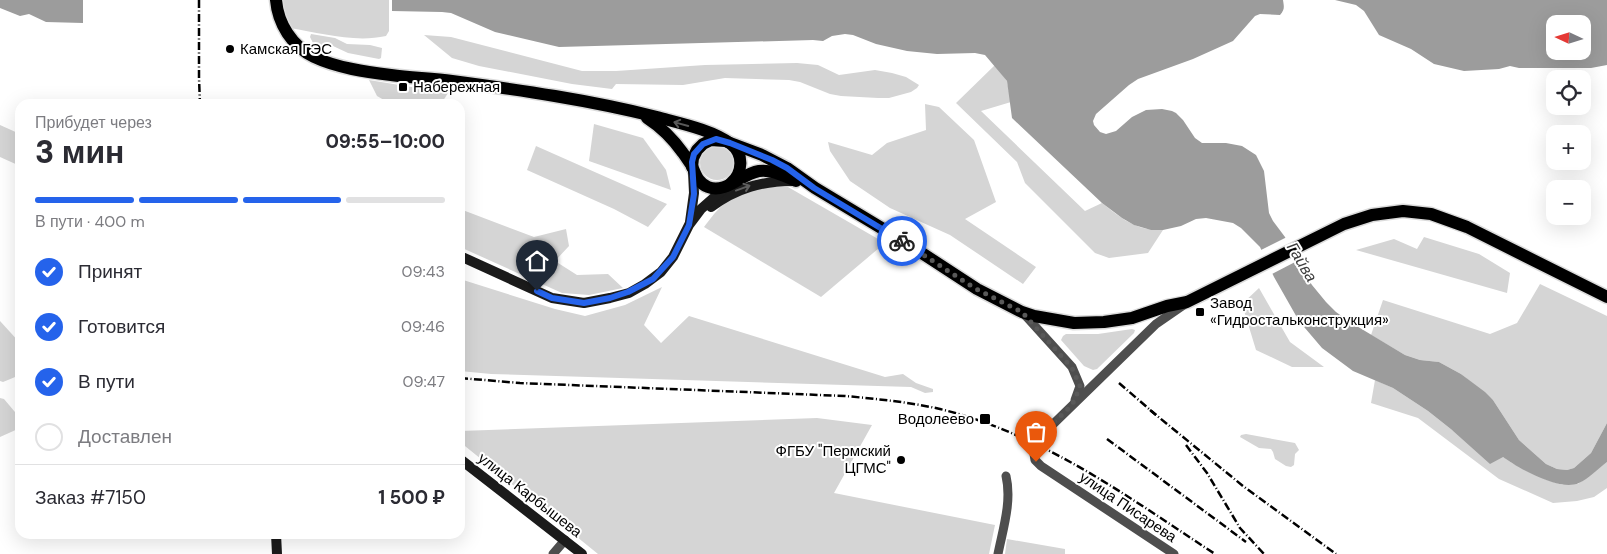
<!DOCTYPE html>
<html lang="ru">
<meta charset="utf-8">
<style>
body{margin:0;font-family:"DM Sans",sans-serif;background:#f2f2f3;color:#2b2b33;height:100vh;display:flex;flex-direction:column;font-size:19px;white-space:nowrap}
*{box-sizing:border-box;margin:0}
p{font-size:16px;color:#7c7c81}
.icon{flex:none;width:28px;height:28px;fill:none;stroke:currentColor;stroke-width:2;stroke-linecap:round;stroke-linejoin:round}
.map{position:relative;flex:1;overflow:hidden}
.side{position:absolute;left:15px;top:99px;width:450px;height:440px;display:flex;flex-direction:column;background:#fff;border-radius:15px;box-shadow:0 5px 20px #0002}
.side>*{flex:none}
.needle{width:32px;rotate:274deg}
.controls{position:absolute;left:1546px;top:15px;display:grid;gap:10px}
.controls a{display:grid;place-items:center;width:45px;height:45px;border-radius:10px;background:#fff;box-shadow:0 5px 20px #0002;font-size:25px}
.pin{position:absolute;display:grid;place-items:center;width:42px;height:42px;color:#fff;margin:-51px -21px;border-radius:50% 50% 50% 0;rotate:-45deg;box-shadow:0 0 5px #0007}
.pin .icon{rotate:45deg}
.courier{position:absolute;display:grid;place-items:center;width:50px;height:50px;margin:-25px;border:4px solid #2563eb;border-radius:50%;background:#fff;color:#222;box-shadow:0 1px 6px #0007}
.summary em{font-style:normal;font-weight:800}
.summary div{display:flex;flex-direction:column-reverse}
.summary{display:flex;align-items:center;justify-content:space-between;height:85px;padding:0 20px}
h1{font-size:32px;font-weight:800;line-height:38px}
.bar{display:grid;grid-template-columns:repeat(4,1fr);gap:8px 5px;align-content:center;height:60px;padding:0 20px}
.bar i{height:6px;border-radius:4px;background:#e1e1e2}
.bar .on{background:#2563eb}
.bar p{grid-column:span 4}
.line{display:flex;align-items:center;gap:12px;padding:0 20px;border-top:1px solid #e1e1e2}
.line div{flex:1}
ol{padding:0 20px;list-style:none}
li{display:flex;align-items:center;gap:15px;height:55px}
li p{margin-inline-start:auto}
li .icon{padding:5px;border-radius:50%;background:#2563eb;color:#fff;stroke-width:4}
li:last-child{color:#7c7c81}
li i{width:28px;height:28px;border:2px solid #e1e1e2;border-radius:50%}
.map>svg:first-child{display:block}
.green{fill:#d5d5d5}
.water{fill:#9c9c9c;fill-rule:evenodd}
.pier{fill:#fff}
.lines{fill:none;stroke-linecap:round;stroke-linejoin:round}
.primary-casing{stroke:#dbdbdb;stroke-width:15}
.street{stroke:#4e4e4e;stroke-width:9}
.secondary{stroke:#1b1b1b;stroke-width:10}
.primary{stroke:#000;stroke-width:12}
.rail{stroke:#000;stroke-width:2.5;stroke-dasharray:8 2.5 1 2.5;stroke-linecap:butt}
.oneway{stroke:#595959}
.oneway2{stroke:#5f5f5f}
.done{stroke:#595959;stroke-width:5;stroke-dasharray:0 9}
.route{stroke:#2563eb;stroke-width:6}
.poi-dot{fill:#000;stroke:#fff;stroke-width:2}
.labels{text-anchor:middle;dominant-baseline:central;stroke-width:4;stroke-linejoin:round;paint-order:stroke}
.poi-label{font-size:15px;fill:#000;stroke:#fff;text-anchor:start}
.street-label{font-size:15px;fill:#000;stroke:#fff}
.water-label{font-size:16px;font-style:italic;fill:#3d3d3d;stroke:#fff}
</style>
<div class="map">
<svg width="1607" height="554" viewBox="0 0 1607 554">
<rect width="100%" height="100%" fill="#fff"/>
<g class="green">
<path d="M281 0H389V31L386 36C355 43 320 33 290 28L287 24Z"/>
<polygon points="311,34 335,38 347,44 370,45 382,48 381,58 379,59 348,53 333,46 318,45 313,43 310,37"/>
<polygon points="424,35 451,37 582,71 616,71 705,65 797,63 818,65 839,75 875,70 892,73 906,77 919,85 917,88 911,92 889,98 878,98 841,96 830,94 800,82 789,80 725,78 683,85 616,84 612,89 572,84 479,66 452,58"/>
<path d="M995 65 1007 81 1011 102 981 111 1085 211 1102 203C1122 219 1137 231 1163 230L1148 253 1109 258 1095 253 1025 183 1017 162 956 103Z"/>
<polygon points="369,80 448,93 441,104 391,104 377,96"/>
<polygon points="925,104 939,107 974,140 996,202 965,219 1036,267 1023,284 950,235 890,208 850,181 830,151 828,142 872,155 887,143 926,130"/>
<polygon points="594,124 643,138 666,170 671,190 589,161"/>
<polygon points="0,125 20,134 20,166 0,157"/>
<circle cx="717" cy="163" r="17"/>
<polygon points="536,146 667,204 648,227 614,209 527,170"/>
<path d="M763 187H788L885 243 821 297 704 227C724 200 730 196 763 187Z"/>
<polygon points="460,209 534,237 566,229 569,246 555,261 577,275 608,274 623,288 589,295 562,293 460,247"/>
<polygon points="1424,237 1479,254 1510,273 1507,293 1356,250 1394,239 1417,249"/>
<polygon points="460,279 555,309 585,316 625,305 662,287 644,325 661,343 689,316 885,377 903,374 916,383 933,389 933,392 925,393 911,387 491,374 460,371"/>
<polygon points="1540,284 1607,316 1607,423 1591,453 1574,468 1567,470 1557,469 1546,464 1519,440 1493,400 1461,374 1439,362 1420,360 1405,355 1371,335 1383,300 1490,334 1517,323"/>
<polygon points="1259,288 1290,342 1324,367 1292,367 1256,350 1242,304"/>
<polygon points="0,321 20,343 20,375 3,382 0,381"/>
<polygon points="1132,329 1135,330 1134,333 1097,369 1093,370 1084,366 1061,340 1063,336 1066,334 1098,334"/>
<polygon points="1375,380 1393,388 1428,411 1452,430 1503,457 1512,463 1547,480 1563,485 1578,484 1607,462 1607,488 1594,497 1577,501 1553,503 1499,479 1418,418 1371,403"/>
<polygon points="0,398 4,399 20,418 20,428 0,437"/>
<polygon points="817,418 872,425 834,493 995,525 989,554 598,554 460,442 460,431"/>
<polygon points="1246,434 1295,443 1299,450 1295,454 1294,465 1291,467 1286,466 1275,459 1273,452 1271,449 1259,448 1240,437 1241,435"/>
<polygon points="1007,539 1065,549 1065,554 1005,554"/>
</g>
<g class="water">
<polygon points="0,0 83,0 83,23 46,22 29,14 20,16 0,8"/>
<path d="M392 0H1283C1284 7 1285 9 1280 15L1260 14 1255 16 1233 41 1193 59 1138 79 1129 85 1096 114 1093 121 1094 125 1100 132 1106 134 1116 131 1132 117 1146 110 1162 109 1172 111 1176 113 1183 120 1195 138 1202 143H1226L1242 146 1256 155 1264 171 1269 213 1273 221 1285 237 1299 265 1312 285 1326 302 1336 312 1350 322 1405 355 1420 360 1439 362 1461 374 1485 392 1493 400 1519 440 1546 464 1557 469 1567 470 1574 468 1591 453 1607 423V462C1599 468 1588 479 1579 483 1560 492 1518 468 1503 457L1490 464 1452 430 1428 411 1393 388 1353 371 1322 348 1299 321 1274 277 1260 247 1241 228 1233 223 1206 218 1196 219 1181 226 1163 230H1151L1134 225 1122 218 1102 203 1012 118 1007 81 985 55 975 53 937 54 907 51 876 44 853 35 845 34 832 36 823 41 813 40 559 47 495 32 451 13 442 12 392 11Z"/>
<path d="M1335 0H1607V65L1591 68H1519L1510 66 1499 69 1464 71 1434 64 1411 49 1379 35 1364 11 1356 5ZM1555 24H1582V51H1555Z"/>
</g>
<polygon class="pier" points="1287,237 1299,260 1270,275 1259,251"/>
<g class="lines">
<g class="primary-casing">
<g id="primary">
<path d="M276 0C278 24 292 46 314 57 337 68 367 72 391 75 411 78 432 78 452 81 520 90 590 100 657 117 679 123 713 130 731 144 744 154 743 173 731 183"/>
<path d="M647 118C661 127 673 139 683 153 686 157 689 162 692 166 696 175 698 183 708 187 726 194 741 174 759 171 771 169 784 176 796 181"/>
<polyline points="692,167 693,158 697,150 703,144 711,140 725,141 762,155 787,168 815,188 908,244 977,289 1022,312 1034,316 1074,323 1104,322 1132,318 1167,306 1187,302 1344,224 1372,215 1403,211 1431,214 1467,227 1607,297"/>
</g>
</g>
<g class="street">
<polyline points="1024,314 1072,367 1080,386 1075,400"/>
<polyline points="553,554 565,540"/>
<path d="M998 554C1003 529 1012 501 1006 476"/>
<polyline points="1174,554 1041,466 1035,460 1034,454 1037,444 1044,433 1156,324 1185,304"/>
</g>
<g class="secondary">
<path d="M711 207C736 188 762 181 793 181"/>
<polyline points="690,222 694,193 693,172"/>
<polyline points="460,256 552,298 584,303 610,298 629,293 645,284 661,272 673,257 689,225 701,209 726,187"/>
<polyline points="460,459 582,554"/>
<polyline points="276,534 277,554"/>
</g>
<use href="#primary" class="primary"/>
<g class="rail">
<polyline points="199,0 199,78 200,104"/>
<path d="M460 378 520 383 845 396C877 399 909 402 940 409 1043 434 1128 497 1215 554"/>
<polyline points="1119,383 1156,415"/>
<polyline points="1150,410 1243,486 1336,554"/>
<polyline points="1107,439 1246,542"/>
<polyline points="1186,445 1207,473 1240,528 1264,554"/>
</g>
</g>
<defs><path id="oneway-shaft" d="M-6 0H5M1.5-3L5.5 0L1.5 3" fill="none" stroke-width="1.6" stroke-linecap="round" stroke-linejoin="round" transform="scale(1.25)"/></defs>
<use class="oneway" href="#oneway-shaft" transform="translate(681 124) rotate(-165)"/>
<use class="oneway2" href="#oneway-shaft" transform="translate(743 188) rotate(-20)"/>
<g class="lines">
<path class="done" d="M902 241 976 289 1022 312 1072 368 1080 386C1077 392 1076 399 1072 404 1062 418 1025 442 1036 462"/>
<polyline class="route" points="537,291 552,298 584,303 610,298 628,292 653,279 673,257 689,225 694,194 692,162 694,154 703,144 716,139 730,143 772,160 787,168 814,188 902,241"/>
</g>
<g class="poi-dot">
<circle cx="230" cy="49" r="5"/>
<rect x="398" y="82" width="10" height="10" rx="2.5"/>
<rect x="1195" y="307" width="10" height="10" rx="2.5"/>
<rect x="979" y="413" width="12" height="12" rx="2.5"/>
<circle cx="901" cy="460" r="5"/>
</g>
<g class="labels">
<g class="poi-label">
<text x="240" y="49">Камская ГЭС</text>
<text x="413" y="87">Набережная</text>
<text x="1210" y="303">Завод<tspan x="1210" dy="17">«Гидростальконструкция»</tspan></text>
<text x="974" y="419" text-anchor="end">Водолеево</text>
<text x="891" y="451" text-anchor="end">ФГБУ "Пермский<tspan x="891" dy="17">ЦГМС"</tspan></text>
</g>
<g class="street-label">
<text transform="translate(530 495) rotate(38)">улица Карбышева</text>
<text transform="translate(1128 507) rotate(34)">улица Писарева</text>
</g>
<g class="water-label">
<text transform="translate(1302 262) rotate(59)">Гайва</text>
</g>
</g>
</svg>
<div class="controls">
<a><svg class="needle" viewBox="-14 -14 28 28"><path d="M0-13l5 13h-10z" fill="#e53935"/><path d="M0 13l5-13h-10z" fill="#7c7c81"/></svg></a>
<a><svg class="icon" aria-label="locate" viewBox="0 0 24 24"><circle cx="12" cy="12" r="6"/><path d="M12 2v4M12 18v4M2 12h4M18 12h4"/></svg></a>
<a>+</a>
<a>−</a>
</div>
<div class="pin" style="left:1036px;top:462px;background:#ea580c"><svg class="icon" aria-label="bag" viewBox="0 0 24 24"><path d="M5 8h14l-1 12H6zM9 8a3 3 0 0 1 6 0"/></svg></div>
<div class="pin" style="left:537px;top:291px;background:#1f2937"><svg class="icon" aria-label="home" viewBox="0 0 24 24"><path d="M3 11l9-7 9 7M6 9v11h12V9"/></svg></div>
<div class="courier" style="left:902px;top:241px"><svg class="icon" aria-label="bike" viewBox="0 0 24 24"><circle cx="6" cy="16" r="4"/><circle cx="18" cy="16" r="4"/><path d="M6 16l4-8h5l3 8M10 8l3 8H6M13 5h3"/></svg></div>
<section class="side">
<div class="summary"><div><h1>3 мин</h1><p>Прибудет через</p></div><em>09:55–10:00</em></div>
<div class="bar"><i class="on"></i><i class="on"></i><i class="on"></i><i></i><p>В пути · 400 m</p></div>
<ol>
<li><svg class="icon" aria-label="check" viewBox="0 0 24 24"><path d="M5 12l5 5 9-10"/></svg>Принят<p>09:43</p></li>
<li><svg class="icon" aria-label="check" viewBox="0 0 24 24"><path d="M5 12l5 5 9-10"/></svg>Готовится<p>09:46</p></li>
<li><svg class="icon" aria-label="check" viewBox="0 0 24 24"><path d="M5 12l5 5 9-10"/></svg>В пути<p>09:47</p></li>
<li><i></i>Доставлен</li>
</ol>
<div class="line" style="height:65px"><div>Заказ #7150</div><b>1 500 ₽</b></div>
</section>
</div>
